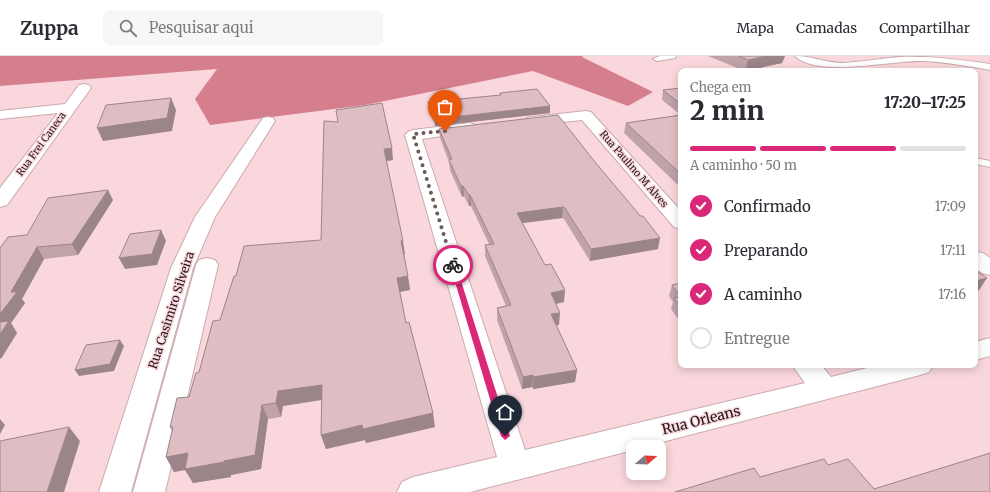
<!DOCTYPE html>
<html lang="pt">
<meta charset="utf-8">
<style>
body{margin:0;font-family:Merriweather,serif;background:#f7f7f7;color:#2b2b33;height:100vh;display:flex;flex-direction:column;font-size:15px;white-space:nowrap}
*{box-sizing:border-box;margin:0}
p{font-size:13px;color:#7c7c81}
.icon{flex:none;width:22px;height:22px;fill:none;stroke:currentColor;stroke-width:2;stroke-linecap:round;stroke-linejoin:round}
.map{position:relative;flex:1;overflow:hidden}
.panel{position:absolute;left:678px;top:12px;width:300px;height:300px;display:flex;flex-direction:column;background:#fff;border-radius:8px;box-shadow:0 2px 10px #0003}
.panel>*{flex:none}
.needle{width:26px;rotate:71deg}
.fabs{position:absolute;left:626px;top:384px;display:grid;gap:8px}
.fabs a{display:grid;place-items:center;width:40px;height:40px;border-radius:8px;background:#fff;box-shadow:0 2px 10px #0003;font-size:20px}
.pin{position:absolute;display:grid;place-items:center;width:34px;height:34px;color:#fff;margin:-41px -17px;border-radius:50% 50% 50% 0;rotate:-45deg;box-shadow:0 0 4px #0007}
.pin .icon{rotate:45deg}
.courier{position:absolute;display:grid;place-items:center;width:40px;height:40px;margin:-20px;border:3px solid #db2777;border-radius:50%;background:#fff;color:#222;box-shadow:0 1px 5px #0007}
.summary em{font-style:normal;font-weight:800}
.summary div{display:flex;flex-direction:column-reverse}
.summary{display:flex;align-items:center;justify-content:space-between;height:68px;padding:0 12px}
h1{font-size:26px;font-weight:800;line-height:30px}
.bar{display:grid;grid-template-columns:repeat(4,1fr);gap:6px 4px;align-content:center;height:48px;padding:0 12px}
.bar i{height:5px;border-radius:3px;background:#e1e1e2}
.bar .selected{background:#db2777}
.bar p{grid-column:span 4}
ol{padding:0 12px;list-style:none}
li{display:flex;align-items:center;gap:12px;height:44px}
li p{margin-inline-start:auto}
li .icon{padding:4px;border-radius:50%;background:#db2777;color:#fff;stroke-width:4}
li:last-child{color:#7c7c81}
li i{width:22px;height:22px;border:2px solid #e1e1e2;border-radius:50%}
header{display:flex;align-items:center;gap:24px;box-sizing:border-box;height:56px;padding:0 20px;background:#fff;border-bottom:1px solid #e1e1e2}
header strong{font-size:19px}
nav{display:flex;gap:22px;margin-inline-start:auto;font-size:14px}
.search{width:280px;height:36px;background:#f7f7f7;display:flex;align-items:center;gap:10px;box-sizing:border-box;padding:0 14px;border-radius:8px;color:#7c7c81;font-size:15px}
.map>svg:first-child{display:block}
.forest{fill:#d47e8e}
.lines{fill:none;stroke-linecap:round;stroke-linejoin:round}
.service-casing{stroke:#caaaae;stroke-width:2}
.minor-casing{stroke:#caaaae;stroke-width:2}
.service{fill:#fff;fill-rule:evenodd}
.minor{fill:#fff;fill-rule:evenodd}
.wall{fill:#c0a3a8}
.shaded-wall{fill:#9c8588}
.building{fill:#dfbec3;stroke:#9c8588}
.route{fill:#db2777}
.done{stroke:#6d595c;stroke-width:4;stroke-dasharray:0 7.2}
.labels{text-anchor:middle;dominant-baseline:central;stroke-width:3;stroke-linejoin:round;paint-order:stroke}
.far-street-label{font-size:10px;fill:#211517;stroke:#f9d7dc}
.street-label{font-size:12px;fill:#211517;stroke:#f9d7dc}
.near-street-label{font-size:14px;fill:#211517;stroke:#f9d7dc}
</style>
<header>
<strong>Zuppa</strong>
<div class="search"><svg class="icon" aria-label="search" viewBox="0 0 24 24"><circle cx="10" cy="10" r="6"/><path d="M15 15l6 6"/></svg>Pesquisar aqui</div>
<nav><a>Mapa</a><a>Camadas</a><a>Compartilhar</a></nav>
</header>
<div class="map">
<svg width="990" height="436" viewBox="0 0 990 436">
<rect width="100%" height="100%" fill="#f9d7dc"/>
<polygon class="forest" points="0,0 583,0 582,1 653,36 628,50 533,15 365,49 210,69 195,43 217,13 0,30"/>
<g class="lines">
<g class="service-casing">
<g id="service">
<polygon points="660,0 676,0 675,2 657,5 653,3"/>
<path d="M795 0C812 0 826 7 843 7 863 6 882 2 901 1 931 0 961 4 990 8V14C968 10 946 6 923 5 892 4 818 22 795 0Z"/>
<polygon points="975,102 990,105 990,111 975,108"/>
</g>
</g>
<g class="minor-casing">
<g id="minor">
<polygon points="84,28 89,29 91,32 7,149 0,151 0,132 58,57 0,63 0,55 65,48 79,29"/>
<polygon points="586,55 591,56 681,155 681,173 674,171 582,64 532,69 527,68 525,65 527,62 532,61"/>
<polygon points="268,61 273,62 275,65 215,161 193,212 131,436 99,436 171,212 195,161 263,62"/>
<polygon points="470,67 475,69 478,72 475,75 422,83 525,394 805,327 792,309 821,309 831,321 879,309 933,309 929,316 920,319 643,391 633,391 633,394 470,436 397,436 402,426 413,421 497,401 405,79 408,76 413,74"/>
<polygon points="975,196 983,197 990,202 990,219 982,217 975,212"/>
<polygon points="207,202 215,204 218,209 165,436 133,436 196,209 199,204"/>
<polygon points="990,282 990,300 975,304 975,286"/>
</g>
</g>
<use href="#service" class="service"/>
<use href="#minor" class="minor"/>
</g>
<g class="wall">
<polygon points="708,0 785,0 782,7 745,15"/>
<polygon points="681,32 681,132 624,77 626,67 681,59 662,44 663,34"/>
<polygon points="500,37 550,57 435,70 429,53 428,46 500,39"/>
<polygon points="338,66 393,104 386,105 405,199 404,199 410,234 400,236 406,267 435,371 366,387 365,384 326,393 321,379 322,344 283,350 281,361 268,363 261,413 231,419 231,421 193,427 185,414 174,416 166,401 172,375 170,371 189,341 220,264 236,220 321,184"/>
<polygon points="439,73 658,193 590,205 564,163 562,162 522,167 564,246 556,248 559,269 556,269 577,314 575,326 533,333 532,331 522,333 497,264 497,252 506,250 485,200 485,189 489,188 471,150 469,150 464,140 462,141 450,114 449,106 440,82"/>
<polygon points="113,144 78,199 44,203 22,243 25,247 11,267 17,277 0,303 0,192 27,179"/>
<polygon points="681,227 681,267 671,253 673,246 669,240 672,229"/>
</g>
<g class="shaded-wall">
<polygon points="766,0 785,0 782,7 745,15 748,4"/>
<polygon points="171,42 176,54 172,75 103,85 97,72"/>
<polygon points="550,50 550,57 435,70 435,63"/>
<polygon points="392,92 393,104 386,105 384,93"/>
<polygon points="461,130 463,130 464,140 462,141"/>
<polygon points="108,134 113,144 78,199 72,188"/>
<polygon points="469,139 470,139 471,150 469,150"/>
<polygon points="563,151 562,162 516,168 517,157"/>
<polygon points="161,174 166,185 157,209 125,213 119,202"/>
<polygon points="660,182 658,193 590,205 591,193"/>
<polygon points="401,185 403,185 405,199 403,199"/>
<polygon points="37,191 44,203 22,243 25,247 11,267 17,277 1,303 0,302 0,258 11,236"/>
<polygon points="408,220 410,234 399,236 397,222"/>
<polygon points="987,222 977,237 975,237 975,225"/>
<polygon points="565,234 564,246 550,249 551,237"/>
<polygon points="560,257 559,269 550,270 551,258"/>
<polygon points="120,284 124,290 114,315 79,320 75,314"/>
<polygon points="577,314 575,326 533,333 533,321"/>
<polygon points="533,319 532,331 522,333 523,321"/>
<polygon points="322,329 326,343 283,350 281,361 276,347 278,335"/>
<polygon points="262,349 268,363 261,413 231,419 231,421 193,427 185,414 174,416 166,401 188,397 224,405"/>
<polygon points="433,357 435,371 366,387 365,384 326,393 321,379 362,369"/>
<polygon points="0,363 5,369 0,378"/>
<polygon points="69,371 80,385 64,436 47,436"/>
</g>
<g class="building">
<polygon points="739,0 766,0 748,4"/>
<polygon points="681,32 681,48 663,34"/>
<polygon points="537,33 550,50 435,63 428,46 501,39 500,37"/>
<polygon points="171,42 167,62 97,72 106,49"/>
<polygon points="382,47 392,92 384,93 403,185 401,185 408,220 397,222 406,267 409,266 433,357 363,373 362,369 321,379 322,329 278,335 276,347 262,349 255,399 224,405 224,406 185,413 188,397 166,401 173,371 170,371 177,342 189,341 196,317 199,316 213,265 220,264 234,220 236,220 244,190 321,184 324,65 338,66 336,54"/>
<polygon points="558,59 595,106 637,156 640,160 643,160 660,182 591,193 565,152 563,151 517,157 545,209 551,208 565,234 551,237 560,257 551,258 577,314 533,321 533,319 523,321 497,252 511,249 485,189 494,188 470,139 469,139 463,130 461,130 449,104 452,103 439,73"/>
<polygon points="681,59 681,118 626,67"/>
<polygon points="108,134 72,188 37,191 11,236 17,236 0,258 0,192 8,181 27,179 48,142"/>
<polygon points="161,174 152,198 119,202 130,178"/>
<polygon points="975,214 987,222 975,225"/>
<polygon points="681,227 681,251 674,242 681,241 672,229"/>
<polygon points="9,265 0,278 0,266"/>
<polygon points="120,284 110,308 75,314 86,289"/>
<polygon points="69,371 47,436 0,436 0,385"/>
<polygon points="990,397 990,436 675,436 754,412 760,421 824,403 828,409 848,403 874,433"/>
</g>
<polygon class="route" points="451,207 456,209 510,380 505,384 501,380 450,209"/>
<g class="lines">
<polyline class="done" points="445,75 413,78 453,209"/>
</g>
<g class="labels">
<g class="far-street-label">
<text transform="translate(41 88) rotate(-54)">Rua Frei Caneca</text>
<text transform="translate(634 113) rotate(49)">Rua Paulino M Alves</text>
</g>
<g class="street-label">
<text transform="translate(171 254) rotate(-72)">Rua Casimiro Silveira</text>
</g>
<g class="near-street-label">
<text transform="translate(701 364) rotate(-14)">Rua Orleans</text>
</g>
</g>
</svg>
<div class="fabs">
<a><svg class="needle" viewBox="-14 -14 28 28"><path d="M0-13l5 13h-10z" fill="#e53935"/><path d="M0 13l5-13h-10z" fill="#7c7c81"/></svg></a>
</div>
<div class="pin" style="left:445px;top:75px;background:#ea580c"><svg class="icon" aria-label="bag" viewBox="0 0 24 24"><path d="M5 8h14l-1 12H6zM9 8a3 3 0 0 1 6 0"/></svg></div>
<div class="pin" style="left:505px;top:380px;background:#1f2937"><svg class="icon" aria-label="home" viewBox="0 0 24 24"><path d="M3 11l9-7 9 7M6 9v11h12V9"/></svg></div>
<div class="courier" style="left:453px;top:209px"><svg class="icon" aria-label="bike" viewBox="0 0 24 24"><circle cx="6" cy="16" r="4"/><circle cx="18" cy="16" r="4"/><path d="M6 16l4-8h5l3 8M10 8l3 8H6M13 5h3"/></svg></div>
<section class="panel">
<div class="summary"><div><h1>2 min</h1><p>Chega em</p></div><em>17:20–17:25</em></div>
<div class="bar"><i class="selected"></i><i class="selected"></i><i class="selected"></i><i></i><p>A caminho · 50 m</p></div>
<ol>
<li><svg class="icon" aria-label="check" viewBox="0 0 24 24"><path d="M5 12l5 5 9-10"/></svg>Confirmado<p>17:09</p></li>
<li><svg class="icon" aria-label="check" viewBox="0 0 24 24"><path d="M5 12l5 5 9-10"/></svg>Preparando<p>17:11</p></li>
<li><svg class="icon" aria-label="check" viewBox="0 0 24 24"><path d="M5 12l5 5 9-10"/></svg>A caminho<p>17:16</p></li>
<li><i></i>Entregue</li>
</ol>
</section>
</div>
